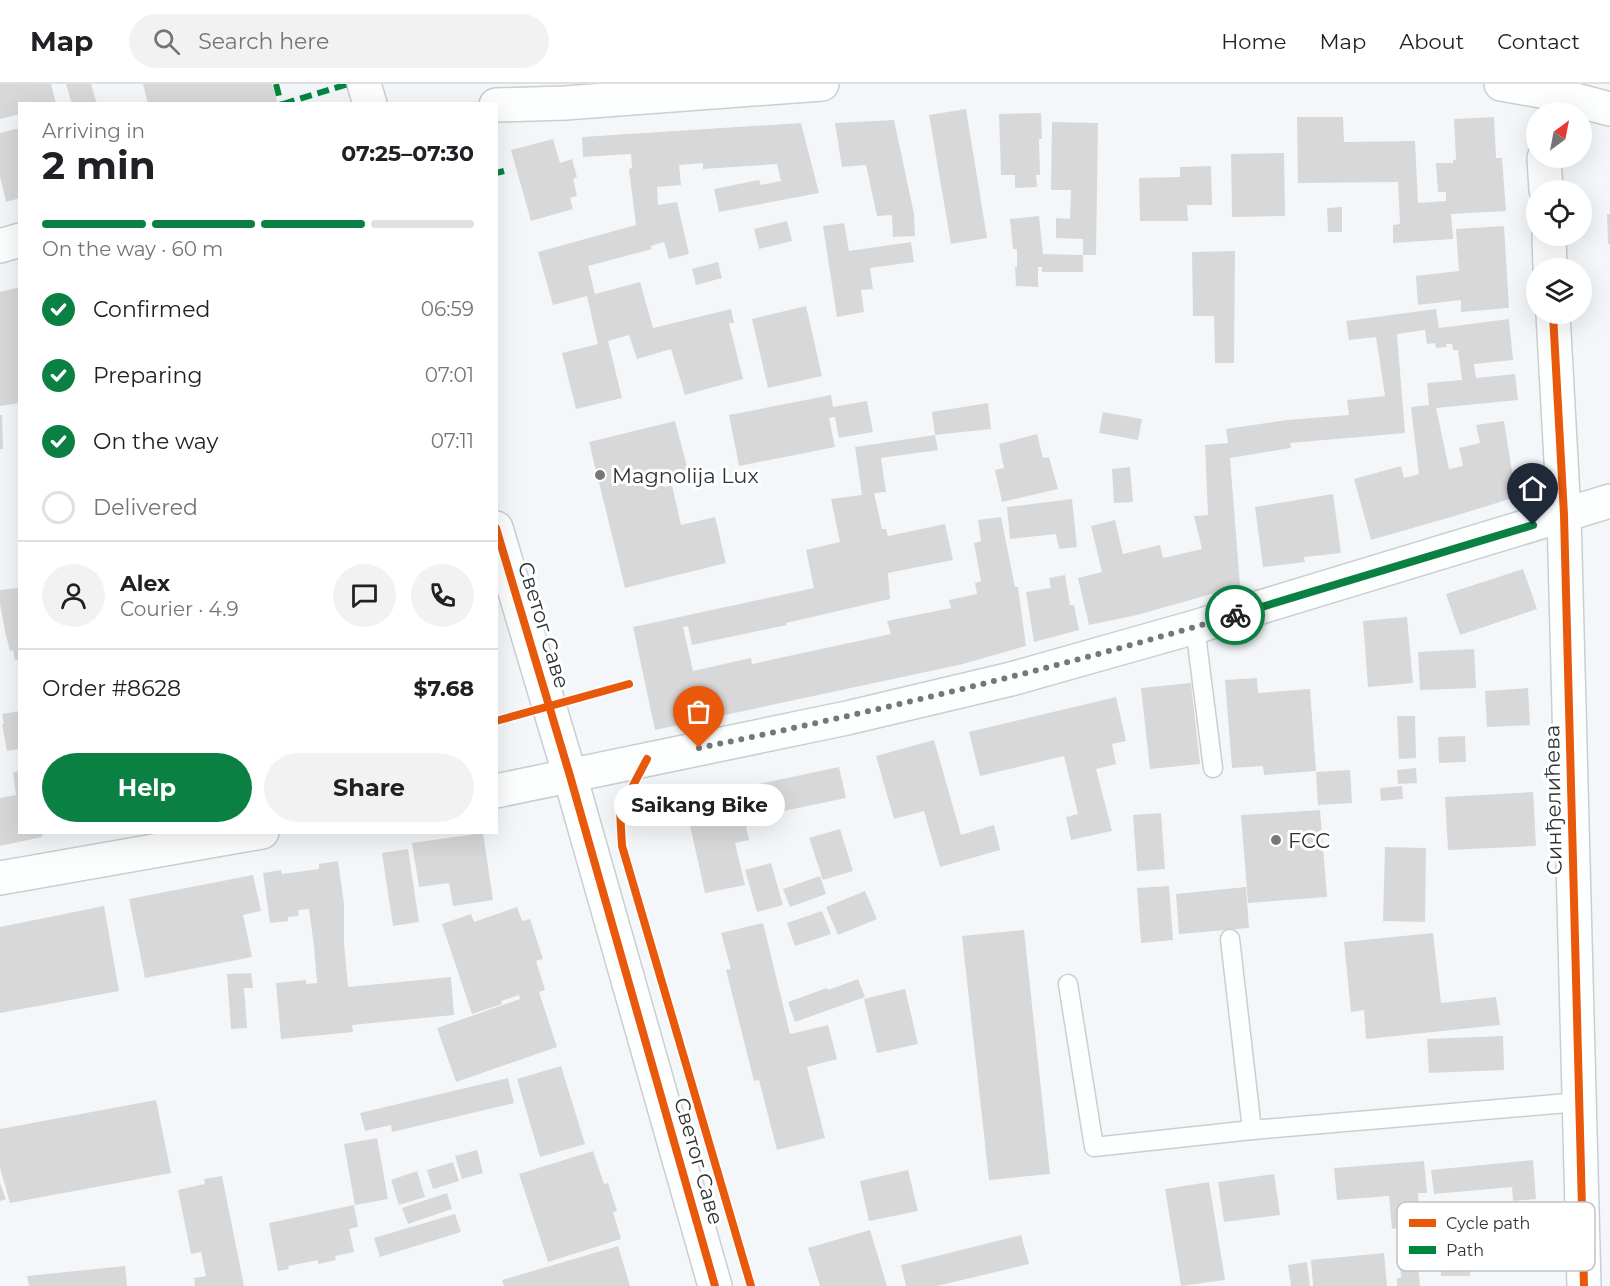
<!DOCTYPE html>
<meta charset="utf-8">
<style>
body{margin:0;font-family:Montserrat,sans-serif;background:#f2f2f2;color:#202124;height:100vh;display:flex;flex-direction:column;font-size:22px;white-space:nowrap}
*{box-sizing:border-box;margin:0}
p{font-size:20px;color:#757577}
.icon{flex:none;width:33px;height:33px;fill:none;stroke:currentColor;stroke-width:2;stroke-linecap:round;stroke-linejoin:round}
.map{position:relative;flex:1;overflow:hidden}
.drawer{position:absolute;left:18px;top:18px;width:480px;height:732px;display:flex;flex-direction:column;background:#fff;border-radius:0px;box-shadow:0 6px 24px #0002}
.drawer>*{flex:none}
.needle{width:39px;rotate:32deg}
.tools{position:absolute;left:1526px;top:18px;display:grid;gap:12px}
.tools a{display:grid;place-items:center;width:66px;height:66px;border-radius:50%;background:#fff;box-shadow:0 6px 24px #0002;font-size:30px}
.pin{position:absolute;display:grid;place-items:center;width:51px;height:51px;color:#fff;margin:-62px -26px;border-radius:50% 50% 50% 0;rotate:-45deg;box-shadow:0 0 6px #0007}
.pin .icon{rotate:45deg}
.courier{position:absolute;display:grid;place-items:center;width:60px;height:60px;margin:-30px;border:4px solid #0b8043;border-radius:50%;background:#fff;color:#222;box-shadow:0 2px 8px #0007}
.bubble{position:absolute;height:42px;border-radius:21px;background:#fff;box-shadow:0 6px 24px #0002;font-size:20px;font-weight:700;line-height:42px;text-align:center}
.overview em{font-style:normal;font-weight:700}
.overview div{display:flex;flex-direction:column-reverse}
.overview{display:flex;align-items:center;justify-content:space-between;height:102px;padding:0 24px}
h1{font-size:39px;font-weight:700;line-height:45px}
.bar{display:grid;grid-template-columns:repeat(4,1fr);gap:9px 6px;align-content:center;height:72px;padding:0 24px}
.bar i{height:8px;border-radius:4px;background:#e0e0e0}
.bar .selected{background:#0b8043}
.bar p{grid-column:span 4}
.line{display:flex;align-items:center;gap:15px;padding:0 24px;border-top:2px solid #e0e0e0}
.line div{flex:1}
.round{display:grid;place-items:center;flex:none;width:63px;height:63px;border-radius:32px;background:#f2f2f2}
ol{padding:0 24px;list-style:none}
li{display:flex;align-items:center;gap:18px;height:66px}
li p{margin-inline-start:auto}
li .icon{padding:6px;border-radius:50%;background:#0b8043;color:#fff;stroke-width:4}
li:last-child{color:#757577}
li i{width:33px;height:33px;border:3px solid #e0e0e0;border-radius:50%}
.action{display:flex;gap:12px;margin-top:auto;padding:12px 24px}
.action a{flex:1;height:69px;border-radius:36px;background:#0b8043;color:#fff;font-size:24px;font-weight:700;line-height:69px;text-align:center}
.action a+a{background:#f2f2f2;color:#202124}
header{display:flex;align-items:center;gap:36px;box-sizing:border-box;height:84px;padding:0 30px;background:#fff;border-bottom:2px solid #e0e0e0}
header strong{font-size:28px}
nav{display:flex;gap:33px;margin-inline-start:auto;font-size:21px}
.search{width:420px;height:54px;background:#f2f2f2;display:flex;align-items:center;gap:15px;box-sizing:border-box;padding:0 21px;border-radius:33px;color:#757577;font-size:22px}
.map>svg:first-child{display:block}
.building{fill:#d9d8d8}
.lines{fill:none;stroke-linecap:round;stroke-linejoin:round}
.lane-casing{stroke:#cbced1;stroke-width:21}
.street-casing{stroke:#cbced1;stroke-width:36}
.secondary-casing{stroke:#cbced1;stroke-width:36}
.lane{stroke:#fdfefe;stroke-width:18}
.street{stroke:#fdfefe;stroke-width:33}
.secondary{stroke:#fdfefe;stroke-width:33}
.quiet{stroke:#00873e;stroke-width:6;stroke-dasharray:12 6;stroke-linecap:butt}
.cycleway-casing{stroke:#fff;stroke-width:11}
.cycleway{stroke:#e8590c;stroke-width:8}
.done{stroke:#74787b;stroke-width:6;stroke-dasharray:0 10.8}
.route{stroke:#0b8043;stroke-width:8}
.poi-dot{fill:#74787b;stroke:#fff;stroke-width:2}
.labels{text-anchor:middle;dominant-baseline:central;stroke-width:6;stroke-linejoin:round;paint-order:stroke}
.poi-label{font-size:21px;fill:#2f3336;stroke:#fff;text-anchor:start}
.street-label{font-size:21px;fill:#2f3336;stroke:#fff}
.key{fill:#fff;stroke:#c1c2c3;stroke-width:1.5}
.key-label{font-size:16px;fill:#2f3336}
</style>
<header>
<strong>Map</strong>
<div class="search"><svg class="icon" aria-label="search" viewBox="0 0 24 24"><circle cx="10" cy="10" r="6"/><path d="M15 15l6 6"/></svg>Search here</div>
<nav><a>Home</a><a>Map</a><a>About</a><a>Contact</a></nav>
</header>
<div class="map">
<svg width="1610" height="1202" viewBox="0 0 1610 1202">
<rect width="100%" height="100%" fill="#f4f7fa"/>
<g class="building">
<polygon points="0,0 51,0 56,20 20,20 20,30 0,35"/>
<polygon points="66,0 91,0 97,20 72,20"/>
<polygon points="143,0 272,0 278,20 148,20"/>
<polygon points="966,25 987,154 951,160 929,31"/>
<polygon points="1041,29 1042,55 1039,55 1040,91 1036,91 1037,103 1015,104 1015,91 1001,91 999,30"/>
<polygon points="1297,33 1343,33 1344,58 1415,57 1418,119 1446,117 1446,108 1438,108 1436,79 1453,79 1453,76 1456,76 1454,35 1494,33 1496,74 1502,74 1506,127 1451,130 1453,155 1393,159 1393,141 1400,140 1398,98 1298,99"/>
<polygon points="894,36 914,130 915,152 893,153 892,131 877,132 866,81 842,83 835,39"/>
<polygon points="1052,38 1098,39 1096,171 1083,171 1083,188 1042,188 1042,183 1038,183 1038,203 1016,202 1015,183 1017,183 1017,165 1013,165 1010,135 1039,132 1043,170 1083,171 1083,155 1056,154 1056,134 1070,135 1071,106 1051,106"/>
<polygon points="801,39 819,109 719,128 714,105 759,96 761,101 781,97 777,80 703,85 703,79 679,81 681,101 657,103 658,121 677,118 689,170 669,175 664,158 651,162 652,165 588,182 595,210 640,198 653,244 731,225 734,239 729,239 743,295 685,311 671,265 637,275 629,251 608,257 622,314 576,325 562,269 598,260 587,212 553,221 538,168 636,141 629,85 632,84 631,70 583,73 582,53"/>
<polygon points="20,44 20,114 6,118 0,92 0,49"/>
<polygon points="553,55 560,79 572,75 577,93 573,95 577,112 570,114 573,125 531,137 511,66"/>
<polygon points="1284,69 1285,132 1232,133 1231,70"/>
<polygon points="1211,82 1212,121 1187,121 1188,137 1140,137 1139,94 1180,93 1180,83"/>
<polygon points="1342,123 1342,148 1328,148 1327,124"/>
<polygon points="1607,130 1610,130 1610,160 1608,160"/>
<polygon points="787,137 792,157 759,165 754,145"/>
<polygon points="844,139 849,167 911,158 914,178 870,184 873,205 861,206 864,228 837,233 823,142"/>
<polygon points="1504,142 1509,224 1461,228 1461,216 1418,221 1416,192 1459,187 1456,145"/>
<polygon points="1235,167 1234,279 1215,279 1214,232 1193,232 1192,168"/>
<polygon points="718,178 722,194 696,201 692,185"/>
<polygon points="20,203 20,319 0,322 0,208"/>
<polygon points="806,222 822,292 768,304 752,235"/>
<polygon points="1436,225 1439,244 1509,235 1513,276 1474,280 1476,294 1515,290 1518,316 1436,324 1449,385 1463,382 1459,364 1480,359 1476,341 1504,337 1516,413 1458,431 1371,456 1354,395 1401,382 1404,394 1419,390 1411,323 1429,321 1427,299 1462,296 1458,266 1453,266 1452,260 1446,260 1447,263 1436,264 1435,259 1427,260 1425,246 1397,250 1405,349 1290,359 1291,364 1230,374 1240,502 1137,531 1089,541 1078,494 1102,488 1091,442 1115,436 1123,470 1160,461 1163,474 1202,465 1194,432 1208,431 1205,361 1228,359 1226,345 1287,336 1349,331 1347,316 1385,312 1376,253 1349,256 1346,237"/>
<polygon points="831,311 833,323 867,317 873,348 839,354 835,333 829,334 835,363 739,382 729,331"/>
<polygon points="988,319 991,345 935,351 938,366 881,374 886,408 874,409 882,445 886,445 888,452 945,440 953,476 888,489 890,515 786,539 787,541 692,561 688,542 683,543 693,587 751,574 752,580 891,550 887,537 951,524 949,516 977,510 975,499 981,497 974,459 981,457 978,436 1001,433 1015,503 1018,503 1026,562 963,580 655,646 633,543 814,504 806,466 840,458 831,415 862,411 855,363 935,351 932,328"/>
<polygon points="1103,328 1142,335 1138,356 1099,349"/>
<polygon points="0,331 2,331 3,365 0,365"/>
<polygon points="675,337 689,390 662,397 664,403 672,401 681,441 715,433 726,479 625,504 589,358"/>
<polygon points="1037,350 1043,374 1049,373 1058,405 1002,418 995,386 1004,384 999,360"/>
<polygon points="1130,383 1133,418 1114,419 1112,385"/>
<polygon points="1333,410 1341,469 1304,473 1305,478 1263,483 1255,423"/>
<polygon points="1072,415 1077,463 1059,465 1056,450 1010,455 1007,423"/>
<polygon points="1523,485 1537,525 1460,551 1446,510"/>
<polygon points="1065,491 1070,521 1074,521 1079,546 1034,558 1026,508 1051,504 1049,494"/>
<polygon points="20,504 20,575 15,576 13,566 10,567 5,547 0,520 0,506"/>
<polygon points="1407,533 1413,599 1368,603 1363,537"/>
<polygon points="1474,565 1476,604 1420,606 1418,568"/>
<polygon points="1257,594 1258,609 1310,605 1316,687 1264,691 1263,682 1232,684 1225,596"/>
<polygon points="1191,599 1200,680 1150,685 1141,604"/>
<polygon points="1528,604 1530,641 1487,643 1485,607"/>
<polygon points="1116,613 1126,657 1112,660 1116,680 1096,685 1112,747 1071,756 1066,733 1078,730 1064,672 980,692 969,648"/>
<polygon points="20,627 20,665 7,667 2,640 4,640 2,630"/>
<polygon points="1397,632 1415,632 1416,674 1399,675"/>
<polygon points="1465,652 1466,678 1439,679 1438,653"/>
<polygon points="934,656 961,751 994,741 1000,766 940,783 924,727 894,735 876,672"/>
<polygon points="839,683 846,714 760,732 754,701"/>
<polygon points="1416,684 1417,699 1398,700 1397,686"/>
<polygon points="1350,686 1352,719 1318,721 1316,688"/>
<polygon points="20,687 20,748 42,748 42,753 0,762 0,714 16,711 13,688"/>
<polygon points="737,702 749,756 735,759 745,801 705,809 684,714"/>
<polygon points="1402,702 1403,715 1381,717 1380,704"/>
<polygon points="1533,708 1536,762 1448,766 1445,713"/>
<polygon points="1320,726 1327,813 1248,819 1241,731"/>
<polygon points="1161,729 1165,785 1137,787 1133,731"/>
<polygon points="840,745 853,787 823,796 809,754"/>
<polygon points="483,749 493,816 453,822 449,799 419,803 412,759"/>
<polygon points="1385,763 1426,764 1425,838 1383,837"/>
<polygon points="408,765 419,838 393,842 382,769"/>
<polygon points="338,777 344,820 344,859 348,903 451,893 454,931 352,941 353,948 281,955 276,899 306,896 306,900 317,899 314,862 309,825 298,826 299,832 288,833 288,837 270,839 263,789 281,786 282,790 319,785 319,780"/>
<polygon points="771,779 783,821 757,828 745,786"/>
<polygon points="253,791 261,827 243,831 252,873 145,894 129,815"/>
<polygon points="820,792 826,810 790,823 783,805"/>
<polygon points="1169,802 1173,856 1141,859 1137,804"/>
<polygon points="1246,803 1249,844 1179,850 1176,810"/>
<polygon points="865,807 877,835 838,851 826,823"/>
<polygon points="104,822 119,907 0,929 0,843"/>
<polygon points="517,823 522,837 530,835 543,875 536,877 545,906 539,908 557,963 456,998 437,944 520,915 519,911 501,917 502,920 472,930 442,840 471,830 474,838"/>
<polygon points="822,827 831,850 795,862 787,839"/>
<polygon points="763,839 790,950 828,941 837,975 807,983 825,1054 777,1066 759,996 754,997 726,886 731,885 721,849"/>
<polygon points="1024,846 1050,1090 989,1096 962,852"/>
<polygon points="1433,849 1441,919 1496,913 1500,941 1366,955 1364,926 1351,928 1344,858"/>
<polygon points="251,889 253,904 244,904 247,944 231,945 227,890"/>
<polygon points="858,895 865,913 795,938 788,918 827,904 828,906"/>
<polygon points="905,905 918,960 877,969 864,915"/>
<polygon points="1503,952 1504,986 1429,989 1427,955"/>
<polygon points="561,982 585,1060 540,1073 517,995"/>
<polygon points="508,994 514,1019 392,1048 391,1041 365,1047 360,1029"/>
<polygon points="156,1016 171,1089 10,1119 0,1084 0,1045"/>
<polygon points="377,1054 388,1115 355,1121 344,1060"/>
<polygon points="477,1066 483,1089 462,1095 455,1072"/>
<polygon points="593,1067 604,1100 608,1099 617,1127 613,1128 621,1155 548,1178 519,1090"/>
<polygon points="1533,1076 1536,1115 1513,1117 1512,1103 1434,1110 1431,1086"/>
<polygon points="1424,1077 1427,1109 1418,1109 1420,1142 1415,1143 1420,1202 1397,1202 1397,1194 1401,1194 1397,1144 1392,1145 1389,1112 1337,1116 1334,1084"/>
<polygon points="453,1078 459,1097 433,1105 427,1086"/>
<polygon points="908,1086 918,1127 869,1137 860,1097"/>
<polygon points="417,1087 425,1113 399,1121 391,1096"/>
<polygon points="1274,1090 1280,1131 1224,1138 1218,1098"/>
<polygon points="222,1092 244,1202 195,1202 194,1194 206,1192 201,1168 191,1170 178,1106 205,1100 204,1095"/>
<polygon points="1209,1098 1225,1196 1181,1202 1165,1105"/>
<polygon points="0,1099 6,1115 0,1117"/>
<polygon points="447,1109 452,1125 408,1140 402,1124"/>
<polygon points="354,1121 358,1143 349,1145 354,1168 335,1172 336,1176 318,1180 318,1176 288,1182 289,1185 278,1187 269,1139"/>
<polygon points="455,1130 461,1148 380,1173 374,1154"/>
<polygon points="870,1146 887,1202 820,1202 808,1164"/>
<polygon points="1021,1151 1029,1180 937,1202 906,1202 901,1181"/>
<polygon points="618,1162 630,1202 504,1202 502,1196"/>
<polygon points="1384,1169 1387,1202 1313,1202 1311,1176"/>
<rect x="1441" y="1176" width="29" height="16"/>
<polygon points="1307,1178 1310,1202 1291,1202 1288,1181"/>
<polygon points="125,1182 127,1202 29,1202 27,1192"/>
</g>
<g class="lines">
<g class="lane-casing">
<g id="lane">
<polyline points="1195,543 1213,684"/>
<polyline points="1230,855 1252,1046"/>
<polyline points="1068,900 1094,1063 1252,1046 1579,1018"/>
</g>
</g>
<g class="street-casing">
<g id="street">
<polyline points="1501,0 1541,7 1610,25"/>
<polyline points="496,21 565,19 822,0"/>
<polyline points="1544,74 1546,106"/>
<polyline points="1549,152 1550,184"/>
<polyline points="0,162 20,156"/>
<polyline points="1553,230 1564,431 1584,1202"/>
</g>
</g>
<g class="secondary-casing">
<g id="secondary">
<polyline points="364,0 370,20"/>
<polyline points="496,444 570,692 715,1202"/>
<polyline points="496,707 847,634 1011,595 1195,543 1610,417"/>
<polyline points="0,794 262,748"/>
</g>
</g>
<use href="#lane" class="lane"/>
<use href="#street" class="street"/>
<use href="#secondary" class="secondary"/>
<g class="quiet">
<polyline points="276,0 281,20"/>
<polyline points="283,20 348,0"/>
<polyline points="496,89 504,87"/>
</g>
<g class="cycleway-casing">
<g id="cycleway">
<polyline points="1553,230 1564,431 1584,1202"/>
<polyline points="496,444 570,692 715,1202"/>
<polyline points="496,637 629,600"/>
<polyline points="647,675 620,726 622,762 751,1202"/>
</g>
</g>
<use href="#cycleway" class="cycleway"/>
</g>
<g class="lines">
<path class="done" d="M699 664C879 627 1058 584 1235 531"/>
<polyline class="route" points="1235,531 1533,441"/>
</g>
<g class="poi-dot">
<circle cx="600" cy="391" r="6"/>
<circle cx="1276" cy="756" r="6"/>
</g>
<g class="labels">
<g class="poi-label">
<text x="612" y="391">Magnolija Lux</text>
<text x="1288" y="756">FCC</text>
</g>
<g class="street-label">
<text transform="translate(544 541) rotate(73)">Светог Саве</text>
<text transform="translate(1553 716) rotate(-91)">Синђелићева</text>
<text transform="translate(699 1077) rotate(74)">Светог Саве</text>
</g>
</g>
<rect x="1397" y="1118" width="198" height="69" rx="9" class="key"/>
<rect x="1409" y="1135" width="27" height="8" fill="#e8590c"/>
<rect x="1409" y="1162" width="27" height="8" fill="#00873e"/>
<g class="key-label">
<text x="1446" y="1145">Cycle path</text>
<text x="1446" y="1172">Path</text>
</g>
</svg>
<div class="tools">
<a><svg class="needle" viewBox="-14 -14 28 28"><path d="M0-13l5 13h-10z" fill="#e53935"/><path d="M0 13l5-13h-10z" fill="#757577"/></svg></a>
<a><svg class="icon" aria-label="locate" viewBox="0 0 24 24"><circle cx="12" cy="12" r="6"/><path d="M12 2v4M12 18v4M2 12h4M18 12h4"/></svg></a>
<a><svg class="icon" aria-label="layers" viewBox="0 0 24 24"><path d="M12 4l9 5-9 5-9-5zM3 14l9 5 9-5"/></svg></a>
</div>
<div class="pin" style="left:699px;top:664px;background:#ea580c"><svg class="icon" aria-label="bag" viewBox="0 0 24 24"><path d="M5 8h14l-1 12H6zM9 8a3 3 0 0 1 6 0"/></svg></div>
<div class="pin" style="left:1533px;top:441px;background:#1f2937"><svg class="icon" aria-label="home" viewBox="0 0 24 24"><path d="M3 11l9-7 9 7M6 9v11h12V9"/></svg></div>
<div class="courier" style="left:1235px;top:531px"><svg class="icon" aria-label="bike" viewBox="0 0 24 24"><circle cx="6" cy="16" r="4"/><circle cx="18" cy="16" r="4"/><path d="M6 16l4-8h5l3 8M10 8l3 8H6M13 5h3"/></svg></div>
<div class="bubble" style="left:614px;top:700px;width:171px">Saikang Bike</div>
<section class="drawer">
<div class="overview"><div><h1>2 min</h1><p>Arriving in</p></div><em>07:25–07:30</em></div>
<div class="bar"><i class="selected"></i><i class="selected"></i><i class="selected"></i><i></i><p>On the way · 60 m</p></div>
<ol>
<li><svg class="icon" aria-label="check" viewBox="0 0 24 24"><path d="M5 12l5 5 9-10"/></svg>Confirmed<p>06:59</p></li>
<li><svg class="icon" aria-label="check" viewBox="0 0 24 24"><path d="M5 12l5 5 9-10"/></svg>Preparing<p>07:01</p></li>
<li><svg class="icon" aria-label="check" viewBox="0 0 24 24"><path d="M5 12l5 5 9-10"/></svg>On the way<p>07:11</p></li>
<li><i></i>Delivered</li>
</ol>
<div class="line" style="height:108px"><a class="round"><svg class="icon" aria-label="person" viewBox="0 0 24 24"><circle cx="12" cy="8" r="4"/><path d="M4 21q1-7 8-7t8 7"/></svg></a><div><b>Alex</b><p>Courier · 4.9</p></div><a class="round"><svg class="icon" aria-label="chat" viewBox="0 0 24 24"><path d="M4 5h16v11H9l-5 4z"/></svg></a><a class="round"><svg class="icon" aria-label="phone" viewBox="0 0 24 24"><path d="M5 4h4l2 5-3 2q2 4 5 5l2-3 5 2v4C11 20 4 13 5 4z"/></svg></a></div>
<div class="line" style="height:78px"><div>Order #8628</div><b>$7.68</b></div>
<div class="action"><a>Help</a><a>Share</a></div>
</section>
</div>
